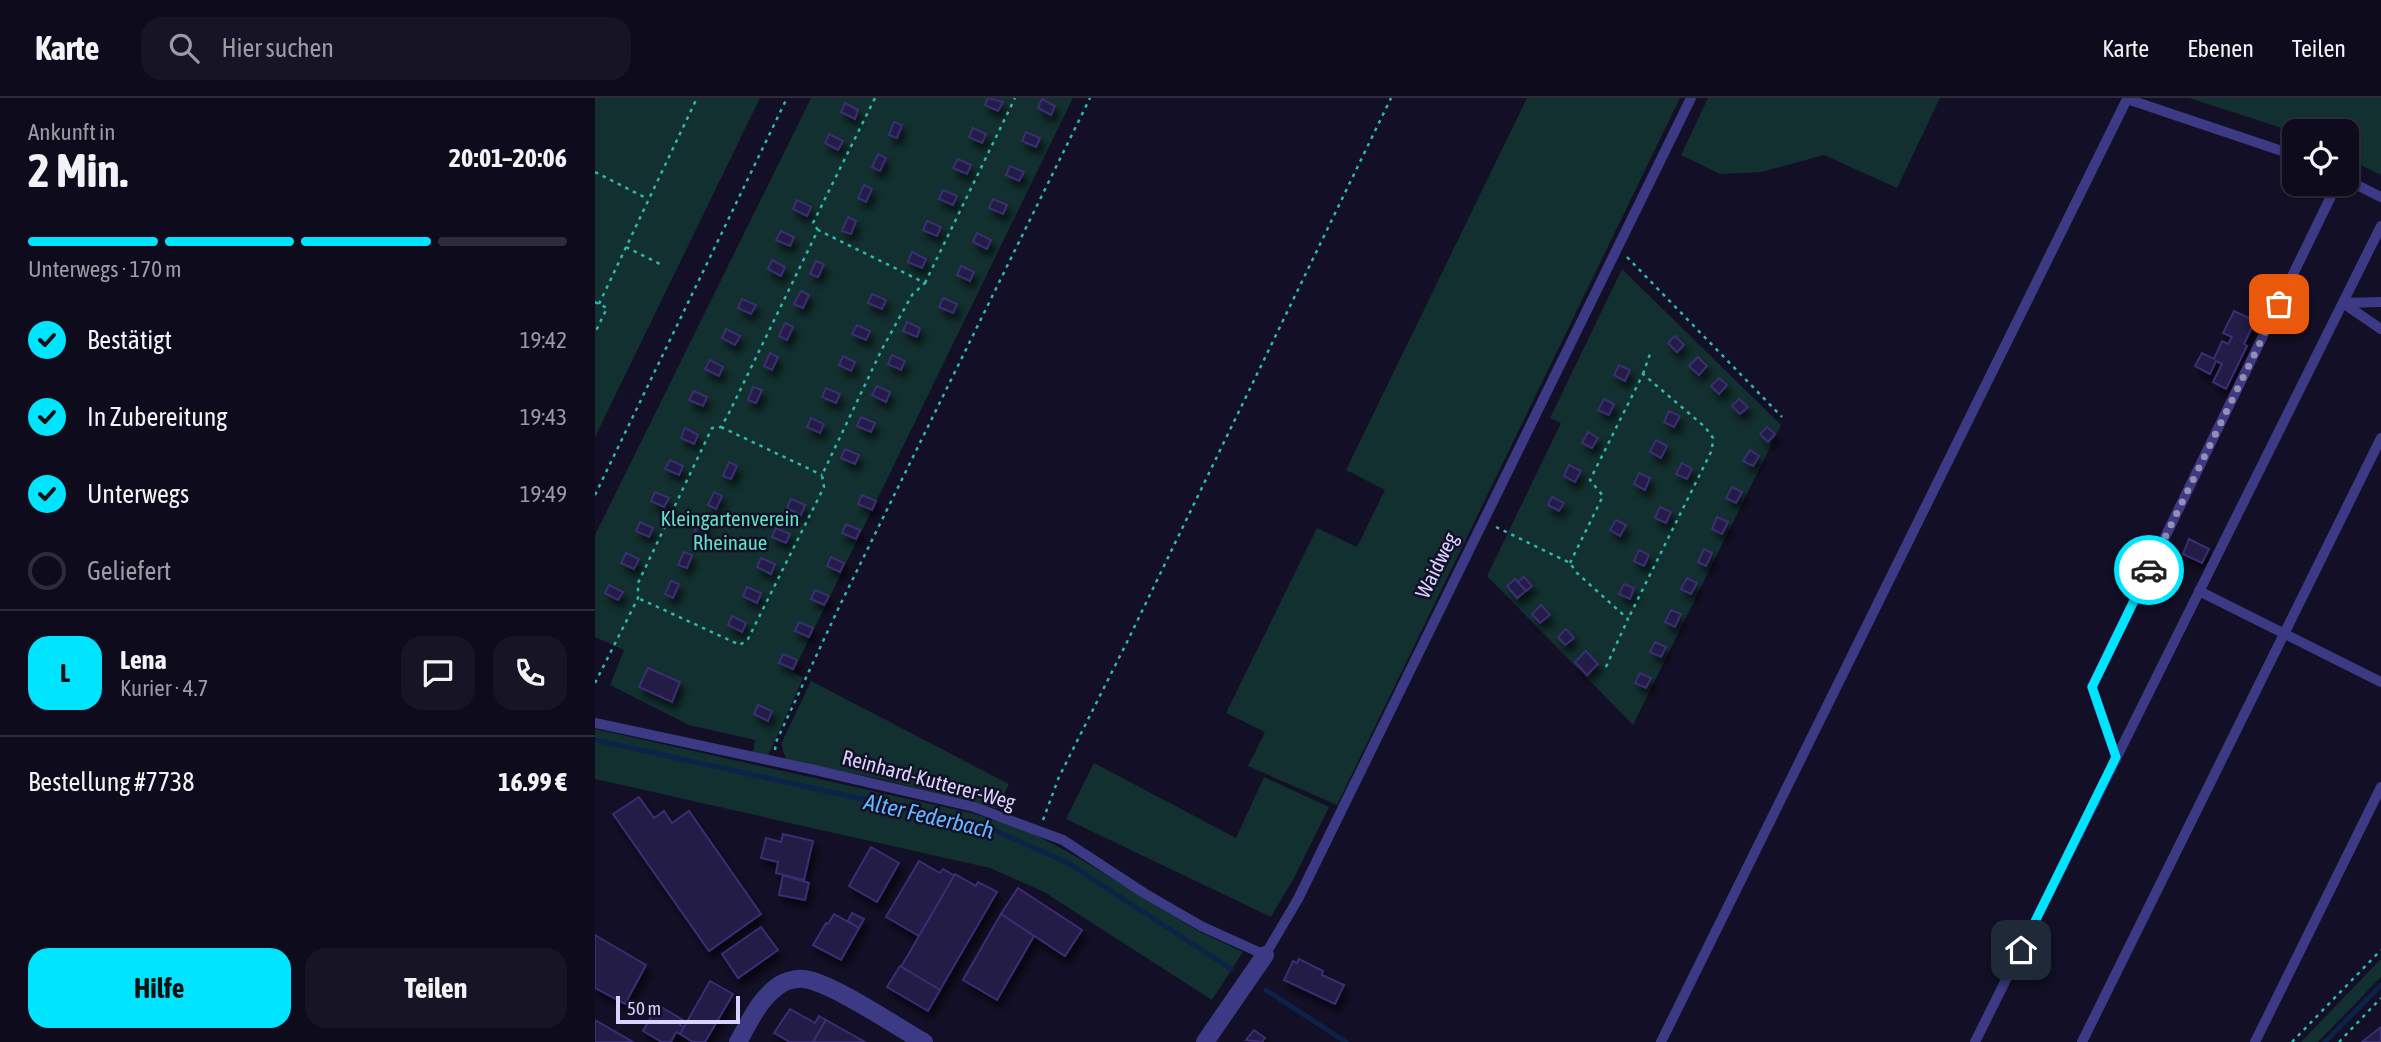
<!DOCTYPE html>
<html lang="de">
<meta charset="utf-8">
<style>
body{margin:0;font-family:"Asap Condensed",sans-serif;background:#171425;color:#f1f3f6;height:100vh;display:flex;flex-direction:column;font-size:26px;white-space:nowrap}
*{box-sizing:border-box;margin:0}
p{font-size:23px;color:#9b9ba3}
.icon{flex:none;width:38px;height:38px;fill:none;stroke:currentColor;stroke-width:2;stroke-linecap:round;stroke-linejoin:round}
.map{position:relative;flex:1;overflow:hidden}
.drawer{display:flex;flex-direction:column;background:#0e0b1c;width:595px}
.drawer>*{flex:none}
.buttons{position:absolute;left:1687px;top:21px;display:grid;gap:14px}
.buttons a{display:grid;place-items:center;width:77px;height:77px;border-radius:14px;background:#0e0b1c;box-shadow:0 2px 5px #0004,0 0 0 2px #2e2b3b;font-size:35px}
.scale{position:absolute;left:21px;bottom:18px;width:124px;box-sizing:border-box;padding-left:7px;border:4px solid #d9d4ff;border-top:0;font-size:19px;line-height:24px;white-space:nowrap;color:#d9d4ff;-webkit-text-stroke:5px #130f26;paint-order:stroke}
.pin{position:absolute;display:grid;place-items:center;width:60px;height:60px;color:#fff;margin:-30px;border-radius:14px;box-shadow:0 4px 10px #0006}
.courier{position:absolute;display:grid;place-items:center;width:70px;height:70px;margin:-35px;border:5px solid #00e5ff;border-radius:50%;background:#fff;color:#222;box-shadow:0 2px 9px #0007}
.summary em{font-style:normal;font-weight:700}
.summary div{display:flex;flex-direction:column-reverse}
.summary{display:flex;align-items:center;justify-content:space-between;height:119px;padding:0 28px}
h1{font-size:46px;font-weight:700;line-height:52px}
.bar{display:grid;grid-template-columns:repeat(4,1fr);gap:10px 7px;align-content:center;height:84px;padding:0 28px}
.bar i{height:9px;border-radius:5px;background:#2e2b3b}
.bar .selected{background:#00e5ff}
.bar p{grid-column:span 4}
.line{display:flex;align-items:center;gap:18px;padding:0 28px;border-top:2px solid #2e2b3b}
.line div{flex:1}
.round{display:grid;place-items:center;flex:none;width:74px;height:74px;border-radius:21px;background:#171425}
ol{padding:0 28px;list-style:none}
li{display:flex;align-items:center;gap:21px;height:77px}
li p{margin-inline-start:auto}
li .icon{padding:7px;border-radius:50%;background:#00e5ff;color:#111;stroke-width:4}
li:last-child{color:#9b9ba3}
li i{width:38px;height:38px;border:4px solid #2e2b3b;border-radius:50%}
.button{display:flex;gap:14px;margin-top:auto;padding:14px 28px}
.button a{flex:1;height:80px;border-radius:21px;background:#00e5ff;color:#111;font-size:28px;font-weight:700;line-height:80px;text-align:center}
.button a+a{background:#171425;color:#f1f3f6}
header{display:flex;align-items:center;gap:42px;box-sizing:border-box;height:98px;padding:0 35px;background:#0e0b1c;border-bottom:2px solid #2e2b3b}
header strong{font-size:33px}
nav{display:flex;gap:38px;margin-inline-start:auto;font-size:24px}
.search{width:490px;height:63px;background:#171425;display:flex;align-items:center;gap:18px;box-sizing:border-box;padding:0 24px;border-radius:21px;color:#9b9ba3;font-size:26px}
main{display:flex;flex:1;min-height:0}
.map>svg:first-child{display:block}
.green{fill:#12302f}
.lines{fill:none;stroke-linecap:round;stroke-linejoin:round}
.stream{stroke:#0c2248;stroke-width:5}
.building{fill:#241b47;stroke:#3b2d73;stroke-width:2;filter:url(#shadow)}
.path{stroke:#2fb8b0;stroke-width:2.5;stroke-dasharray:3.5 5;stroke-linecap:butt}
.lane{stroke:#3d3a85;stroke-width:10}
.street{stroke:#3d3a85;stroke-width:18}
.done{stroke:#948fb3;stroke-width:7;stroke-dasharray:0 12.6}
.route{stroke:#00e5ff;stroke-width:9}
.labels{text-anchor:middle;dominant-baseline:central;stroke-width:5;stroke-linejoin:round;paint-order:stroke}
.park-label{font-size:21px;fill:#5fe0c0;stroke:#130f26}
.street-label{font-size:21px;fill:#d9d4ff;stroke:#130f26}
.water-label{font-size:23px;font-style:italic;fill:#62b6ff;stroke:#130f26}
</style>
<header>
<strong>Karte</strong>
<div class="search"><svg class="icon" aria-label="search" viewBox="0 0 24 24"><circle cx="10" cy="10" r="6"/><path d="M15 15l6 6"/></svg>Hier suchen</div>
<nav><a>Karte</a><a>Ebenen</a><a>Teilen</a></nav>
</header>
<main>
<section class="drawer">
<div class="summary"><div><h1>2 Min.</h1><p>Ankunft in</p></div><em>20:01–20:06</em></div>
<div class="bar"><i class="selected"></i><i class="selected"></i><i class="selected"></i><i></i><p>Unterwegs · 170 m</p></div>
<ol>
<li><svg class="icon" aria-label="check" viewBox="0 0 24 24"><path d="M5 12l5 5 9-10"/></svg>Bestätigt<p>19:42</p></li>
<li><svg class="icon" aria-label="check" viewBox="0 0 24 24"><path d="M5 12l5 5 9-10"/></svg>In Zubereitung<p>19:43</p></li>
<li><svg class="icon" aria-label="check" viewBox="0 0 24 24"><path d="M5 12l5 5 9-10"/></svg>Unterwegs<p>19:49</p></li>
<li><i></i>Geliefert</li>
</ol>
<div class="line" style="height:126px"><b class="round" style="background:#00e5ff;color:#111">L</b><div><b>Lena</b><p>Kurier · 4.7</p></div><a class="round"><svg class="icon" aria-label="chat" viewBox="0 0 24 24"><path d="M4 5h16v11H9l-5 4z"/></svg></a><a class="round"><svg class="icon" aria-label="phone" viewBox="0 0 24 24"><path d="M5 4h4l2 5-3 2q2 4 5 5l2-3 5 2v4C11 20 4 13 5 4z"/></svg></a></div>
<div class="line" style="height:91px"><div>Bestellung #7738</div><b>16.99 €</b></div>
<div class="button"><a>Hilfe</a><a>Teilen</a></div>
</section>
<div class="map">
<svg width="1786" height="944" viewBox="0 0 1786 944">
<defs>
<filter id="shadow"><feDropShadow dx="4" dy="7" stdDeviation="3.5" flood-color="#0009"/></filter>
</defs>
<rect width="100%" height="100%" fill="#130f26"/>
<g class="green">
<polygon points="0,0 165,0 0,339"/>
<polygon points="216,0 478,0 198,574 208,580 173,658 158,655 160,642 94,627 15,587 29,552 0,539 0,437"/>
<polygon points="932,0 1085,0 742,707 653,668 670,634 631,615 722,430 762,449 790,392 751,372"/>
<polygon points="1113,0 1345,0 1302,90 1229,57 1167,74 1125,76 1086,57"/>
<polygon points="1594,0 1786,0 1786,77 1752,60 1752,33 1699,34"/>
<polygon points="1027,171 1186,327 1038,627 892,478 966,325 955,320"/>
<polygon points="216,583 414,686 402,711 286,681 191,662 186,646"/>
<polygon points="0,631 376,715 434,733 482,759 603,833 648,854 617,902 449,794 395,770 0,681"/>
<polygon points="499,665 641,740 669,679 734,709 700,778 676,819 471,721"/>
<polygon points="1786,861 1786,879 1723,944 1706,944"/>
</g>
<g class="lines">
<g class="stream">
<polyline points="0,642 376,725 401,733 473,765 636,871"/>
<polyline points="671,892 751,944"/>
<polyline points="1730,944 1786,887"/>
</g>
</g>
<g class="building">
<polygon points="393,0 408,4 403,13 390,7"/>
<polygon points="447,1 460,8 456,17 443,10"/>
<polygon points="250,5 263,12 260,21 246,14"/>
<polygon points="299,24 307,27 302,40 294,37"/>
<polygon points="378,30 391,36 387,45 374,39"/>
<polygon points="431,34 445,40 441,49 427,43"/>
<polygon points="234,36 248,43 243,52 230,45"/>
<polygon points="283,56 291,60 285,73 277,69"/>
<polygon points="363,61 376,67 372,76 358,70"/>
<polygon points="415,68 429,74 424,83 411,77"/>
<polygon points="269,87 277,91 271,104 263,100"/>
<polygon points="348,92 362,98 358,107 344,101"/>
<polygon points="398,101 412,107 408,116 394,110"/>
<polygon points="202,102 216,109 212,118 198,111"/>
<polygon points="253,119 261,123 256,136 247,133"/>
<polygon points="332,123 346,129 342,138 328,132"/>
<polygon points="186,133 199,139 195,148 181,142"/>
<polygon points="382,135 396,142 392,151 378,144"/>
<polygon points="317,154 331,161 327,170 313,164"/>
<polygon points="177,162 190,169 186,178 173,171"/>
<polygon points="221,163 229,166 223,179 215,176"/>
<polygon points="366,168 379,174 375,183 362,177"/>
<polygon points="206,193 214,197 208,210 199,206"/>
<polygon points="277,196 291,202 287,211 273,205"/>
<polygon points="348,200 362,206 358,215 344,209"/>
<polygon points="147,201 161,207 156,216 143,210"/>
<polygon points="1639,213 1660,223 1649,246 1652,248 1631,291 1618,284 1627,266 1621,263 1615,276 1600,268 1607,255 1619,261 1627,243 1633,246 1637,239 1628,235"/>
<polygon points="312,224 325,230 322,239 308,233"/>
<polygon points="190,225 198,229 192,242 184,238"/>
<polygon points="262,227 275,233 271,242 257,236"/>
<polygon points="131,231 145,238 140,247 127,240"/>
<polygon points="1080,238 1089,247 1082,254 1073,245"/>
<polygon points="175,255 183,259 177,272 169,268"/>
<polygon points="297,257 310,263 306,272 293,266"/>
<polygon points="248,258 260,264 256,273 244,267"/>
<polygon points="1103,259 1112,268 1104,277 1094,268"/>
<polygon points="115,262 128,269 124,278 110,271"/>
<polygon points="1024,267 1035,272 1030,283 1019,277"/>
<polygon points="1124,280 1132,287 1124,296 1116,288"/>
<polygon points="282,288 295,294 291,304 277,297"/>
<polygon points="158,289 167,292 161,305 153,302"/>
<polygon points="231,290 245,296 241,305 227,299"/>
<polygon points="99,293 112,299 108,308 94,302"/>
<polygon points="1009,301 1019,306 1014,317 1003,312"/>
<polygon points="1144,301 1153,309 1145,316 1137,308"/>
<polygon points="1074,313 1085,318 1079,329 1069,324"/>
<polygon points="266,319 280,325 276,334 262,328"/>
<polygon points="216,320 229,326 225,335 212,329"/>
<polygon points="1172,329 1180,336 1173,344 1165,336"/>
<polygon points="90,330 103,337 99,346 86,340"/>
<polygon points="993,334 1003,340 997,350 987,345"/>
<polygon points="1061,342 1072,348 1066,360 1055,354"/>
<polygon points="250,351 264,357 260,366 246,360"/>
<polygon points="1155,352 1164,358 1158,368 1148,363"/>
<polygon points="75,362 88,368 84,377 70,371"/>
<polygon points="134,364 142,368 136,381 128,378"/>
<polygon points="1087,365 1097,371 1092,381 1081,376"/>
<polygon points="974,367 986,373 980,384 969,378"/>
<polygon points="1044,375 1055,380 1050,392 1039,386"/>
<polygon points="1137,389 1147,394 1141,405 1131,400"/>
<polygon points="60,394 74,400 69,409 56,403"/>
<polygon points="119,394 127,398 121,411 113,407"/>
<polygon points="267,397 281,403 277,412 263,406"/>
<polygon points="957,399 969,405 964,413 953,407"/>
<polygon points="196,401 210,407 206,417 192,410"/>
<polygon points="1065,409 1076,414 1071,425 1060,420"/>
<polygon points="1122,419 1133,424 1127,436 1117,431"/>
<polygon points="1021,422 1031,427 1025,438 1015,432"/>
<polygon points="45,424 58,430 54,439 41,433"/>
<polygon points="104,424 112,428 106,441 98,438"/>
<polygon points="251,426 265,432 261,441 247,435"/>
<polygon points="181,430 195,436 191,445 177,439"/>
<polygon points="1594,441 1614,451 1607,465 1588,456"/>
<polygon points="1109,451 1117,455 1111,468 1103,464"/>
<polygon points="1044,452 1054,457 1049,468 1039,463"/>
<polygon points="89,454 97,457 92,470 83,467"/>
<polygon points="31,455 44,461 39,471 26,465"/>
<polygon points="236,459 249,465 245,474 232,468"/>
<polygon points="166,460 180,466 176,476 162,469"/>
<polygon points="929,479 937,488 931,493 923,484"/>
<polygon points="1092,480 1102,485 1096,496 1086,491"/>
<polygon points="920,481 931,493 922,500 912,488"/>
<polygon points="76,483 84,486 78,500 70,496"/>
<polygon points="1029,486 1039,490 1035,501 1024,496"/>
<polygon points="14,487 28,494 23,502 10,495"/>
<polygon points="152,489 166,495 162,505 148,498"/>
<polygon points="220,492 234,498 229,507 216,501"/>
<polygon points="946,507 955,517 945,525 937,516"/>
<polygon points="1076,512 1086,516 1080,529 1070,524"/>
<polygon points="137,518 151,525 147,534 133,527"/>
<polygon points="204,524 218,530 214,539 200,533"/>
<polygon points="971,531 979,540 970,547 963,539"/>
<polygon points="1060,544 1071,549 1066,559 1055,554"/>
<polygon points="991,553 1003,566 992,577 980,564"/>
<polygon points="188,556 202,562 198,571 184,565"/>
<polygon points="53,570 85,584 77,604 44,589"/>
<polygon points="1045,575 1056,580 1051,590 1040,585"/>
<polygon points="163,607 177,613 173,623 159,616"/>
<polygon points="44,699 59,720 69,713 77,725 94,713 166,816 114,853 18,716"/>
<polygon points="188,736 218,743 209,782 181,775 183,764 166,760 171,740 186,744"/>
<polygon points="276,749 304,765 282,804 254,788"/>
<polygon points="324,763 345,775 348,771 360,778 324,838 291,819"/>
<polygon points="360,776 381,788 383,784 402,794 345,892 306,869"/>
<polygon points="188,777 214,785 210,802 184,797"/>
<polygon points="423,790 487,832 470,858 406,816"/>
<polygon points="257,815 269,821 264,830 253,823"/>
<polygon points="239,816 264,830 246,862 218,847 231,825 233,826"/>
<polygon points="406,816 439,838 402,902 368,882"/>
<polygon points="166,829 183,852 143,880 127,856"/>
<polygon points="0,837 51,867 30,906 0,890"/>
<polygon points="704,861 728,873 727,877 749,887 740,906 689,882 698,863 702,865"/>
<polygon points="305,868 345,892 333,913 292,889"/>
<polygon points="115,883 138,896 110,944 98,944 85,936"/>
<polygon points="63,907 88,922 85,927 89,929 85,936 81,934 76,944 67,944 48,933"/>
<polygon points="195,911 220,925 224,918 231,922 218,944 195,944 179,935"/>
<polygon points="0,922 38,944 0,944"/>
<polygon points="231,922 270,944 218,944"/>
<polygon points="1786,929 1786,944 1767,944"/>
<polygon points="659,932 670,940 667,944 651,942"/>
</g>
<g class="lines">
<g class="path">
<polyline points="0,74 53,101"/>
<polyline points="223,132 218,125 280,0"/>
<polyline points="31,149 67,167"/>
<polyline points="1032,159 1187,319"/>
<polyline points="330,185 420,0"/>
<polyline points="0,204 12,210 0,235"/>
<polyline points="4,206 102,0"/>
<polyline points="1048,276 1055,256"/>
<polyline points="126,329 227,377"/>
<polyline points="0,397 192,0"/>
<polyline points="901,429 975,465 982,475 1033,521 1010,571"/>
<polyline points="975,465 1008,398 995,382 1048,276 1110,329 1118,340 1117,352 1033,521"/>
<polyline points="0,585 43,500 43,485 117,330 126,329 133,317 223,132 330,185 317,197 287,251 227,377 229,389 153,541 145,547 43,500"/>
<polyline points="180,652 181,644 245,507 495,0"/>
<polyline points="448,722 464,679 533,542 796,0"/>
<polyline points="1697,944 1786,852"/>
<polyline points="1744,944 1786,900"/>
</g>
<g class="lane">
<polyline points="1752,82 1786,99"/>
<polyline points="1748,205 1786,231"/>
<polyline points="1749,205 1786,204"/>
<polyline points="1604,493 1786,584"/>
<polyline points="0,625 220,672 379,709 468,742 549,795 606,828 670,857 703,801 1096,0"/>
<polyline points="1521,659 1497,589 1742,86"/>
<polyline points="1066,944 1532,1 1699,57"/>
<polyline points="1380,944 1786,128"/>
<polyline points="1487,944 1786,340"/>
<polyline points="1660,944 1786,689"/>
</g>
<g class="street">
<path d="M143 944C155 923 166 897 188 885 194 882 204 880 209 881 236 884 302 929 329 944"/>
<polyline points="610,944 670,857"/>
</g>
</g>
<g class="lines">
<polyline class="done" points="1554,472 1684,206"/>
<polyline class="route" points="1426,852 1521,659 1497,589 1554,472"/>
</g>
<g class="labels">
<g class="park-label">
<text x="135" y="420">Kleingartenverein<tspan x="135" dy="24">Rheinaue</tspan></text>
</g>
<g class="street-label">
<text transform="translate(841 467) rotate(-64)">Waidweg</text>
<text transform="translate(334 681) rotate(15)">Reinhard-Kutterer-Weg</text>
</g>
<g class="water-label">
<text transform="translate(334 718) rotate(13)">Alter Federbach</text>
</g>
</g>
</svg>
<div class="buttons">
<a><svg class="icon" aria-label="locate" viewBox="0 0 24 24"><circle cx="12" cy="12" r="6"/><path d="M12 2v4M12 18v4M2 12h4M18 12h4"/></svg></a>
</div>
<div class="scale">50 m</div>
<div class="pin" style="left:1684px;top:206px;background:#ea580c"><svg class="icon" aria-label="bag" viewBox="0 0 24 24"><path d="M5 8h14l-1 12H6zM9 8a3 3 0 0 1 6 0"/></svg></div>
<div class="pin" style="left:1426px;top:852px;background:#1f2937"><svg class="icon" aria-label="home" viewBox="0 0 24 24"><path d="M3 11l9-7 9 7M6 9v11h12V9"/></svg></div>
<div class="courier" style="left:1554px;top:472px"><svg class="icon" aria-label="car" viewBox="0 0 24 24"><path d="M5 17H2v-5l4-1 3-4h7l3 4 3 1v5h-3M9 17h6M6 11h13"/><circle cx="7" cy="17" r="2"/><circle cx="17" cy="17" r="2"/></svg></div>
</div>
</main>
